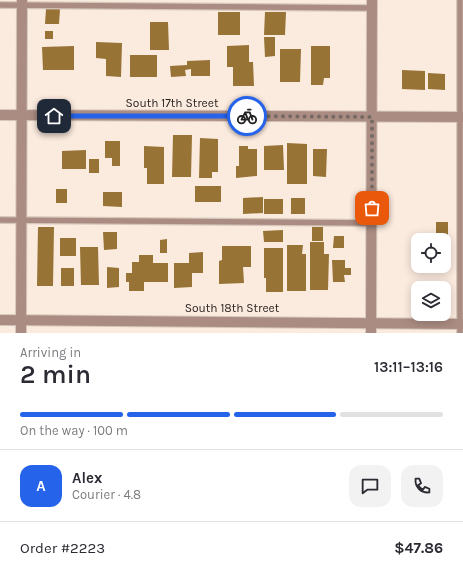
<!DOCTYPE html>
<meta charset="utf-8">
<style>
body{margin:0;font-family:Karla,sans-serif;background:#f2f2f3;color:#2b2b33;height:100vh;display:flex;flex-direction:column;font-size:15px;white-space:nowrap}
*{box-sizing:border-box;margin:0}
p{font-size:13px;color:#7c7c81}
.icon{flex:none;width:22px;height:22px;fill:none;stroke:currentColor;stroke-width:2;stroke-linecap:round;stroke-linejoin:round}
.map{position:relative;height:333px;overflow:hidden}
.details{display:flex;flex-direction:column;background:#fff;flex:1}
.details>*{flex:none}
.buttons{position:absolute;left:411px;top:233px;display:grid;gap:8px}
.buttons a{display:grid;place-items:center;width:40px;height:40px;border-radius:8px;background:#fff;box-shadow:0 2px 10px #0003;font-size:20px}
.pin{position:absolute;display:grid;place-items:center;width:34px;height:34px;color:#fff;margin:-17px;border-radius:8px;box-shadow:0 2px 6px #0006}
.courier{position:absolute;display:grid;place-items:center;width:40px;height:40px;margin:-20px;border:3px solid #2563eb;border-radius:50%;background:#fff;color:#222;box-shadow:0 1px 5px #0007}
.headline em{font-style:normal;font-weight:600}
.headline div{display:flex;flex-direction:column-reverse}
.headline{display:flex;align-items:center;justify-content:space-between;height:68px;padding:0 20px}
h1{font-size:26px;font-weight:600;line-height:30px}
.bar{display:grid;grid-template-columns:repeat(4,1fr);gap:6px 4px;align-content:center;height:48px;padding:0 20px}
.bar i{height:5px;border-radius:3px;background:#e1e1e2}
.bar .on{background:#2563eb}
.bar p{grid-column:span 4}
.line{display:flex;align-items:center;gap:10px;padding:0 20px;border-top:1px solid #e1e1e2}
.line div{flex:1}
.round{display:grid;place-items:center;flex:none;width:42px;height:42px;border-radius:12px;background:#f2f2f3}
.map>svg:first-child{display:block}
.building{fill:#977335}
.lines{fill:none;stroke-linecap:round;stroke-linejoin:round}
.lane-casing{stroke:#d6c7bc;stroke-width:8}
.street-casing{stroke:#d6c7bc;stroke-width:12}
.lane{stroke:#ab8c82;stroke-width:5.5}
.street{stroke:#ab8c82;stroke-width:10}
.done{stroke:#746a63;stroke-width:4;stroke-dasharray:0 7.2}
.route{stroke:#2563eb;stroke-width:5}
.labels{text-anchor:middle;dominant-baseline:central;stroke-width:4;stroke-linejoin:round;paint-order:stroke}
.street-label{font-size:12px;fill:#2b2521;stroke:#fbeade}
</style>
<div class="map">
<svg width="463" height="333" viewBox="0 0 463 333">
<rect width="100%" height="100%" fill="#fbeade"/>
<g class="building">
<polygon points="46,9 60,9 59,24 45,24"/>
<rect x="218" y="12" width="22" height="23"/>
<polygon points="265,12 286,12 285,35 264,35"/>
<polygon points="150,22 168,22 169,50 150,50"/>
<rect x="45" y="31" width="8" height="8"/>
<polygon points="264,37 275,37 275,56 265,57"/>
<polygon points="96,42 122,43 121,77 106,76 106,59 96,58"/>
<polygon points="249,45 249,62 253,62 254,86 233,86 233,67 227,67 227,46"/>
<polygon points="74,46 74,70 43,70 42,47"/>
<polygon points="311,46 330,46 330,78 324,78 323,85 311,85"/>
<polygon points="280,49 301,49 300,82 280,82"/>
<rect x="130" y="55" width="27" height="22"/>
<polygon points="210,60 210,76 191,76 191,69 185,70 186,76 171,77 170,66 187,65 187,61"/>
<polygon points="402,70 425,71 425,90 402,89"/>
<polygon points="428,73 445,74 445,90 428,89"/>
<polygon points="173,135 192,135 191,177 172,177"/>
<polygon points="200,138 218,139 218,172 212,172 212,178 199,178"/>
<polygon points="105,141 120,141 120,166 112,166 112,158 105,158"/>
<polygon points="287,143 307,144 307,184 287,184"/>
<polygon points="283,145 284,170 264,170 264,146"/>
<polygon points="144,146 164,147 164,184 147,184 147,168 144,168"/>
<polygon points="239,146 248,146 248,149 257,149 257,176 236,178 236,166 239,166"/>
<polygon points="313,149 327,149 326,177 313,176"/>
<polygon points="86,150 86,169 62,169 62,151"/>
<rect x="89" y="159" width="10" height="14"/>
<rect x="195" y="186" width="26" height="16"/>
<rect x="56" y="189" width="11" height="14"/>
<polygon points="103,192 122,192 122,207 103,206"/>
<polygon points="263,197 263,213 243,214 243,198"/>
<rect x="291" y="198" width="14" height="16"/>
<rect x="264" y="199" width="19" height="15"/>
<rect x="436" y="222" width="12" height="17"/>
<polygon points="38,227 54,227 53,286 37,286"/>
<rect x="312" y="227" width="11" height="14"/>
<polygon points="283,230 283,242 264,242 263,231"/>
<polygon points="103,232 117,232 117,249 104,250"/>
<polygon points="334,236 344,236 344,248 333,248"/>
<rect x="60" y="238" width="16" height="18"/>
<polygon points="167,239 167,253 160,253 160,240"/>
<polygon points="310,242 324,242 324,254 329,254 328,290 310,290"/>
<polygon points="287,245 303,245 302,254 306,254 306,291 287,291"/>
<polygon points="222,246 251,246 251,267 243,267 244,283 219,284 219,261 222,260"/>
<polygon points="80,247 98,247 99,285 81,285"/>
<polygon points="264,248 283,248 283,292 266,292 266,278 264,278"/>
<polygon points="203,252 203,273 192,273 192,287 174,288 174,263 189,263 189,253"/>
<polygon points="139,255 153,255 153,263 168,263 168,282 144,282 144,291 129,291 129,282 126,282 126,273 132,273 132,262 139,262"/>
<polygon points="332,260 345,260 345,268 351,268 351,275 344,275 345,282 333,282"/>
<polygon points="107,267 119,268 119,287 107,288"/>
<rect x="61" y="268" width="13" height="18"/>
</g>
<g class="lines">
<g class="lane-casing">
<g id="lane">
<polyline points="0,5 372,8"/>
<polyline points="0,220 371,223"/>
<polyline points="460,333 460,0"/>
</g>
</g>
<g class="street-casing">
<g id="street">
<polyline points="0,115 463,117"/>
<polyline points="0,320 463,324"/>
<polyline points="21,333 22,0"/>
<polyline points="371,333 372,0"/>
</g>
</g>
<use href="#lane" class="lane"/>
<use href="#street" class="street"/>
</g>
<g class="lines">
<polyline class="done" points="247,116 372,117 372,208"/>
<polyline class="route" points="54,116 247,116"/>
</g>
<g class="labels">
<g class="street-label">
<text x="172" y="103">South 17th Street</text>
<text x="232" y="308">South 18th Street</text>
</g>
</g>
</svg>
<div class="buttons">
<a><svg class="icon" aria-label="locate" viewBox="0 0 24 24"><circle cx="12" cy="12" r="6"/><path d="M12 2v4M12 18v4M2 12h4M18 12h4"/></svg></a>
<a><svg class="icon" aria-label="layers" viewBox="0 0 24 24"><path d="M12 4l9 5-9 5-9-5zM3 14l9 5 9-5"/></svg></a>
</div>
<div class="pin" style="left:372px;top:208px;background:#ea580c"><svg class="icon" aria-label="bag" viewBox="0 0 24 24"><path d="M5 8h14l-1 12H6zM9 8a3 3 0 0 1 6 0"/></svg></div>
<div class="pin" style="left:54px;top:116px;background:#1f2937"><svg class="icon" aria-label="home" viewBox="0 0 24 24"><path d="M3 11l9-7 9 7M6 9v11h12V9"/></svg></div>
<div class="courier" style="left:247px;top:116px"><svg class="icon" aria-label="bike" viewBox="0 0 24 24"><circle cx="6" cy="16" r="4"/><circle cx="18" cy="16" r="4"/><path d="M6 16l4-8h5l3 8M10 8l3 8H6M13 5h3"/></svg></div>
</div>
<section class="details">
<div class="headline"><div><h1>2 min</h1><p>Arriving in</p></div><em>13:11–13:16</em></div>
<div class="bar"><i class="on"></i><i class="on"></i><i class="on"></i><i></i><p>On the way · 100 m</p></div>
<div class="line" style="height:72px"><b class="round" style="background:#2563eb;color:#fff">A</b><div><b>Alex</b><p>Courier · 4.8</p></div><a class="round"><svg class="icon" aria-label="chat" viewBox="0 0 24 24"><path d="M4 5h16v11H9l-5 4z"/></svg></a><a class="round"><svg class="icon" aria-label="phone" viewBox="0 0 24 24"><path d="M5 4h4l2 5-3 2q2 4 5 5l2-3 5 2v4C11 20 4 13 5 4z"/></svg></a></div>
<div class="line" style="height:52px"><div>Order #2223</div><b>$47.86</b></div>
</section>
